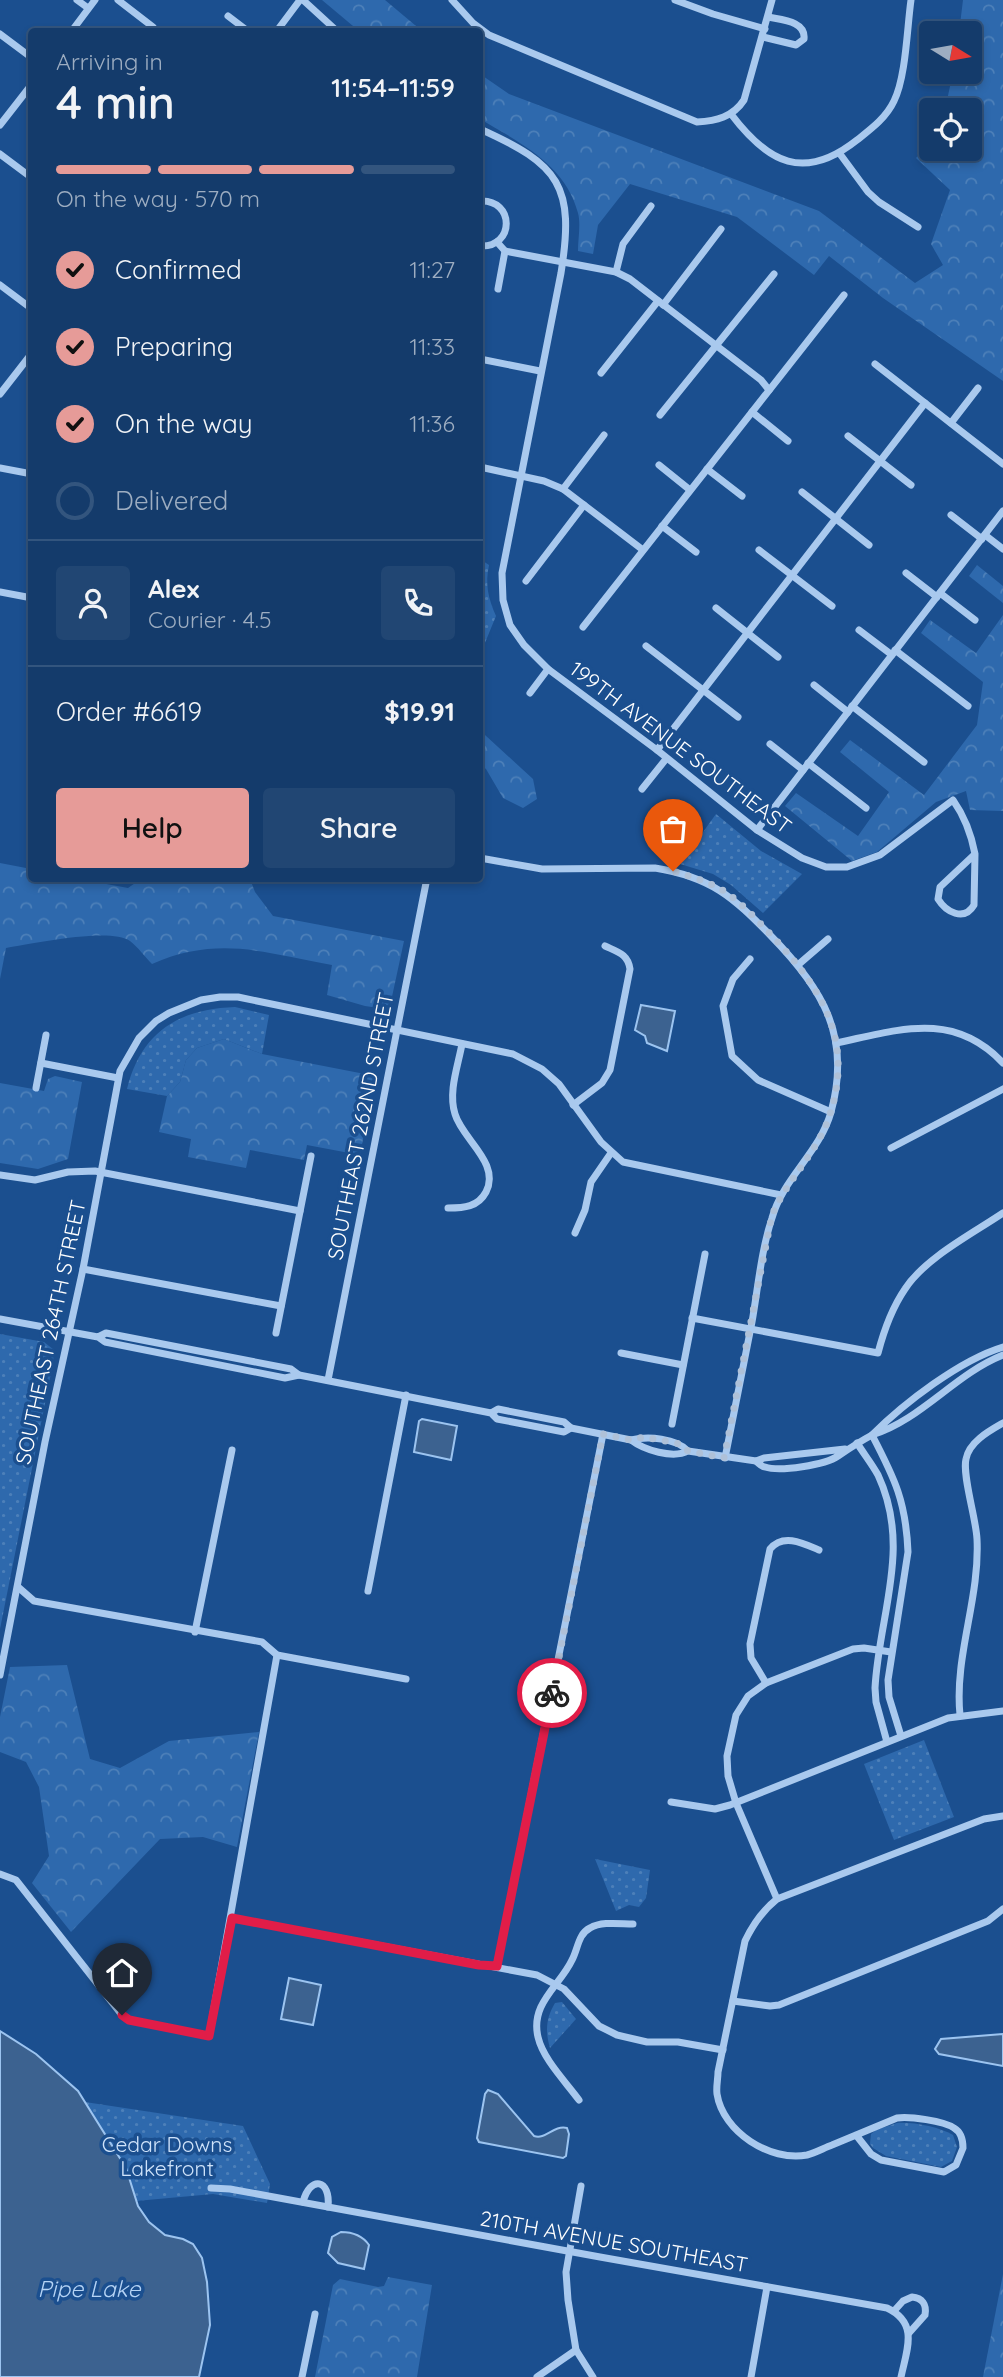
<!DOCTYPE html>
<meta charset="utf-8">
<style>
body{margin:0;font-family:Quicksand,sans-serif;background:#214673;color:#f1f3f6;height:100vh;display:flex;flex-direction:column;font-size:26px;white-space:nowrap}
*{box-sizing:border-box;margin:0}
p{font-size:23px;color:#9dadc1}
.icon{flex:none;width:38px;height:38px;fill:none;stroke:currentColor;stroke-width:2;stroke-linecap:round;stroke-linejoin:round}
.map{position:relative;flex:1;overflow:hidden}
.sheet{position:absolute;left:28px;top:28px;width:455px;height:854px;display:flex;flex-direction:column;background:#143b6b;border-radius:7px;box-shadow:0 4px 10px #0003,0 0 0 2px #33557e}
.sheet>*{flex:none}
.needle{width:46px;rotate:101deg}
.fabs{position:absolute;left:919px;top:21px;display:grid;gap:14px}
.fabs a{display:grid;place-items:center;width:63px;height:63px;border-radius:7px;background:#143b6b;box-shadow:0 4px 10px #0003,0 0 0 2px #33557e;font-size:35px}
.pin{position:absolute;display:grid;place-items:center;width:60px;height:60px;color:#fff;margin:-72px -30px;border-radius:50% 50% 50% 0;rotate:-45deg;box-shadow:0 0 7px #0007}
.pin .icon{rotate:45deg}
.courier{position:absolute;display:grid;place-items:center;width:70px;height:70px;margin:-35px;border:5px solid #e11d48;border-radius:50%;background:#fff;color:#222;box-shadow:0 2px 9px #0007}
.headline em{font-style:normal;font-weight:600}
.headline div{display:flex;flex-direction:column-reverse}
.headline{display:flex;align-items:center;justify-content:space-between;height:119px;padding:0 28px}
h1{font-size:46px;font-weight:600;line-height:52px}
.bar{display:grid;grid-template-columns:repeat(4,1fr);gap:10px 7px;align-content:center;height:84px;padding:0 28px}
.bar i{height:9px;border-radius:5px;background:#33557e}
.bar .current{background:#e69b98}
.bar p{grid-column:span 4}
.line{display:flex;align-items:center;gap:18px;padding:0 28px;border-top:2px solid #33557e}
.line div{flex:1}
.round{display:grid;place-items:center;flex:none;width:74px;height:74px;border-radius:7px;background:#214673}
ol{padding:0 28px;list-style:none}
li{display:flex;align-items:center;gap:21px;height:77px}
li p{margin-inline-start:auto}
li .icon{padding:7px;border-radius:50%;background:#e69b98;color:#111;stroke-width:4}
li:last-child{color:#9dadc1}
li i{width:38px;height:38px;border:4px solid #33557e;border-radius:50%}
.action{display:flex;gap:14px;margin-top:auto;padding:14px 28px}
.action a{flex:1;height:80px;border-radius:7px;background:#e69b98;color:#111;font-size:28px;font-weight:600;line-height:80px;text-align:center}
.action a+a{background:#214673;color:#f1f3f6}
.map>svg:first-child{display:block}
.forest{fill:url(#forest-crowns)}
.park{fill:url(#park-dots)}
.water{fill:#3c6290;stroke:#9cc4f0;stroke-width:2}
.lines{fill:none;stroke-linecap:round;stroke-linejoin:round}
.minor{stroke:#a9c9ee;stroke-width:7}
.done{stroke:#afc1d8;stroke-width:7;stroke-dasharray:0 12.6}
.route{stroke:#e11d48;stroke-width:9}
.labels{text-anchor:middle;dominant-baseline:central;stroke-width:7;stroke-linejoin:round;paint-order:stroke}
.street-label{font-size:21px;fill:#fff;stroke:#1b4f8f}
.park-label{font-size:21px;fill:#cfe3fa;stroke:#1b4f8f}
.water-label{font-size:23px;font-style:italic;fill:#b5d3f5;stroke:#1b4f8f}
</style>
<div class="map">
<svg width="1003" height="2377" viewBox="0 0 1003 2377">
<defs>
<pattern id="forest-crowns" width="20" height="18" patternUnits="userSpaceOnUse" patternTransform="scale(1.75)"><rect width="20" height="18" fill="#2e69ad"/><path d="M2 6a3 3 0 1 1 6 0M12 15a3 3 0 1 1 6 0" fill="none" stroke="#4d80b9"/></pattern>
<pattern id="park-dots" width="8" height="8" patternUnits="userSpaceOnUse" patternTransform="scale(1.75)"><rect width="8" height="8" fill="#2e69ad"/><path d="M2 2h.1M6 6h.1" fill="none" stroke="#4d80b9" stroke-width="1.8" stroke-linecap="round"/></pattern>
</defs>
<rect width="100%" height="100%" fill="#1b4f8f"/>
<g class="forest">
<polygon points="322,0 385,0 422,31 359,31"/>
<path d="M963 0H1003V381L883 298 829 256 814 275 737 217 630 184 598 225 593 254 578 251C578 239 581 224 578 213 566 165 519 142 480 119V74L509 94 819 211 915 283 943 265 931 244 950 190 916 158 931 143V149H970V110H945L953 72H970V33H959Z"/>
<polygon points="977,565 1003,586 1003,603 969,576"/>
<polygon points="1003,615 1003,811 970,810 966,791 936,802 877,852 852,861 785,806 796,793 858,836 889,792 840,752 850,740 924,795 977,725 983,682 921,633 930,620 976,653"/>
<polygon points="480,726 485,735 533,779 537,799 523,808 503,798 486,769 480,764"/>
<path d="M0 863 31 869 32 878 79 879 128 888 141 879H250L255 892 273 916 404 941 390 1006 386 1009 365 1006 327 995 332 965C266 953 218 935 152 964 145 957 138 947 130 941 110 927 31 944 6 948L0 979Z"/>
<polygon points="224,1039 262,1054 375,1076 360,1155 307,1145 304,1160 250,1150 246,1168 188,1157 191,1139 159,1132 167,1096 180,1082 186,1060 197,1048"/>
<polygon points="55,1076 82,1082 68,1159 38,1169 0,1163 0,1083 44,1091 48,1079"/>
<polygon points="67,1665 90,1759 120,1768 169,1741 259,1732 237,1847 203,1837 160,1839 71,1932 32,1883 49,1856 39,1787 26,1762 0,1752 0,1717 10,1667"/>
<polygon points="1003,2274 1003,2377 983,2377"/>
<polygon points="388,2277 432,2285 417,2377 315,2377 333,2285 340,2279 378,2287 384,2286"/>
</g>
<g class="park">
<path d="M480 559 489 565C485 584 488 598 496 616L480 655Z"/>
<polygon points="716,814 761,851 802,874 763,913 731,885 713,874 680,864"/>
<path d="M235 1007 269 1015 262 1054 224 1039 197 1048 186 1060 180 1082 167 1096 127 1089C141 1032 179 1009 235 1007Z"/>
<polygon points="0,1334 44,1342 54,1350 53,1363 0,1629"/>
<polygon points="924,1740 954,1817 894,1840 864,1764"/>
<polygon points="595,1859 650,1870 646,1898 639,1907 629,1905 616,1911"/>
<path d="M562 2002 576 2019 550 2048C545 2031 546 2018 555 2003Z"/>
<polygon points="85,2102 243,2126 270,2184 267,2203 213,2194 136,2201 126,2168"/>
<path d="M897 2123C914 2122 939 2127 953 2135L957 2147 952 2161 941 2167 886 2156 873 2148 870 2144 871 2134 876 2130Z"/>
</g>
<g class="water">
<polygon points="641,1005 675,1011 667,1051 647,1043 645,1036 635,1030"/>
<polygon points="422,1419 457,1426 451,1460 414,1452 419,1421"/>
<polygon points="289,1978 321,1985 313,2025 281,2019"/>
<polygon points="0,2031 36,2054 78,2091 126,2168 138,2206 149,2222 165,2235 183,2239 193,2244 202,2258 207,2282 210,2325 199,2377 0,2377"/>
<polygon points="1003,2034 1003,2066 939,2054 935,2049 941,2039"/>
<path d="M488 2090 498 2094 534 2136C546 2140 553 2125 567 2128L569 2134 566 2156 563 2158 479 2142 477 2138 485 2094Z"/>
<path d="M341 2232C353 2232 362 2235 369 2245L364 2269 338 2263 328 2253 332 2237Z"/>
</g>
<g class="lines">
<g class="minor">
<polyline points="77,0 88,8"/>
<polyline points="118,0 153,27"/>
<polyline points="303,0 338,32"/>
<path d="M452 0 473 23 489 35 697 122C716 121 733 117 744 100L772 0"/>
<polyline points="675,0 713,14 765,29"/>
<polyline points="228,16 249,32"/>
<polyline points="71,32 95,0"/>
<polyline points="276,32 300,0"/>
<polyline points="0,34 32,58"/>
<path d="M763 37 796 45 804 39C806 21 782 20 768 17"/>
<path d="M731 114C768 163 804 182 857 140 871 129 886 118 894 101 906 77 907 28 911 0"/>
<polyline points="0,125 32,84"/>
<path d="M480 129C560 165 575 186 561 273L502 573 503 600 510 625 524 645 548 669 657 750 757 830 802 858 826 867H847L880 855 953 800C965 817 971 833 975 854L940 887 938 899C946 912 964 922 974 905L975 854"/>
<polyline points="0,154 32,178"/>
<polyline points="840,154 868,192 879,202 918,227"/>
<path d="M480 201C515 199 515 248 480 246"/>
<polyline points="497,242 505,251 616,272 630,279 761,380 769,390"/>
<polyline points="616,272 623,244 651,206"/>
<polyline points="0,285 32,309"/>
<polyline points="498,289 505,251"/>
<polyline points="663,305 721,229"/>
<polyline points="480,359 540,371"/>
<polyline points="875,364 1003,464"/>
<polyline points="601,373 658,301"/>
<polyline points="0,394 32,353"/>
<polyline points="752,412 788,441"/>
<polyline points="660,415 774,274"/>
<polyline points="951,423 978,388"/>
<polyline points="848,436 911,485"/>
<polyline points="659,465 690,490"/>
<polyline points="480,467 544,481 563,489 643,550"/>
<polyline points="0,468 32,474"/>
<polyline points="707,469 742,496"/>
<polyline points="563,489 604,435"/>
<polyline points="802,492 869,545"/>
<polyline points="951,515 982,539"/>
<polyline points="662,526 696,552"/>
<polyline points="985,535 1003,549"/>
<polyline points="759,550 832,606"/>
<polyline points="906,573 937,597"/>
<polyline points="526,581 584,505"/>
<polyline points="0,592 32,598"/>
<polyline points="940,593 975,620"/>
<polyline points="716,608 778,657"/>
<polyline points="583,627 844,295"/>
<polyline points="859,630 892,655"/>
<polyline points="646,646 738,717"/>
<polyline points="895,650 968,706"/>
<polyline points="814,685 848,712"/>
<polyline points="530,693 548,669"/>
<polyline points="852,706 924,762"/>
<polyline points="770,744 803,770"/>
<polyline points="657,750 925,403"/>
<polyline points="808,763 866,808"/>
<polyline points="642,789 666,759"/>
<polyline points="757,830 1003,511"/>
<path d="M480 858 542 869 655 868C711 877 733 897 771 936 822 988 852 1036 831 1112 820 1152 783 1178 772 1218 761 1251 758 1288 752 1322 743 1368 734 1413 725 1458"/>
<polyline points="750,959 733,979 723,1006 732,1056 758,1080 831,1112"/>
<polyline points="799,964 828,939"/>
<path d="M836 1043C899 1030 953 1010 1003 1063"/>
<polyline points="41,1063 118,1078"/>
<polyline points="36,1088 46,1035"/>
<path d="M573 1105 602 1083 610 1070 630 969C628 954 618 952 605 946"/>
<polyline points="891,1148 1003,1089"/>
<polyline points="0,1175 35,1180 68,1172 95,1171 300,1211"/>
<path d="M448 1208C464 1208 478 1207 486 1192 501 1163 462 1139 455 1114 448 1092 458 1066 462 1044"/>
<polyline points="575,1233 585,1210 591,1182 611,1153"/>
<polyline points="83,1269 281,1306"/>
<path d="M692 1318 878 1353C884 1330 892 1308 905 1289 925 1258 972 1234 1003 1213"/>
<polyline points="0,1319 98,1337 105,1342 285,1378 299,1375 291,1369 106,1333 98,1337"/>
<polyline points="276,1333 311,1156"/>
<path d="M1003 1347C960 1360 904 1403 872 1435 921 1420 955 1374 1003 1355"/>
<polyline points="621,1353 683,1365"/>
<polyline points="299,1375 491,1413 497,1419 564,1432 571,1428 564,1422 498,1409 491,1413"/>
<polyline points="328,1380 427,878"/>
<polyline points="672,1424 705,1254"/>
<polyline points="571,1428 631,1440"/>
<path d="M857 1443C864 1454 872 1464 878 1475 912 1548 879 1614 875 1688L876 1702 887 1742"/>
<path d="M845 1449 764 1458 756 1461C758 1463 763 1467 765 1467 780 1472 825 1465 838 1456 850 1448 859 1442 872 1435 895 1479 906 1502 908 1552L888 1680 889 1697 901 1736"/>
<path d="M688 1451C676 1438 648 1436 631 1440 644 1450 673 1459 688 1451L756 1461"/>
<polyline points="18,1587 34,1601 262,1642 277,1655 406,1679"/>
<polyline points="368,1591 406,1395"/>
<polyline points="195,1632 232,1450"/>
<polyline points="0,1675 45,1442 83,1269 120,1071 139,1038 156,1021 169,1013 201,1000 220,997 238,997 513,1054 542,1069 559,1084 601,1142 623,1162 781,1195"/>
<path d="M766 1683 751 1658 750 1644 770 1549C783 1533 803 1543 819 1550"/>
<path d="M960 1715C954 1656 980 1599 977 1539 976 1518 962 1475 966 1459 969 1442 989 1431 1003 1423"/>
<polyline points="671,1802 715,1809 730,1805 948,1718 1003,1711"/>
<polyline points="0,1874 16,1880 122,2015 129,2020 209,2036 277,1655"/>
<polyline points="777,1899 736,1803 728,1776 727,1756 736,1715 748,1696 766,1683 853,1649 864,1648 891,1652"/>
<polyline points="232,1918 537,1975 564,1989 599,2026 617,2035 647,2042 678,2042 723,2050"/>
<polyline points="497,1966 603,1434"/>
<polyline points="733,2001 770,2006 779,2005 988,1921 1003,1909"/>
<path d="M579 2100C565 2081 543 2059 538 2037 530 2003 560 1986 572 1960 578 1949 578 1934 590 1928 602 1921 620 1924 633 1924"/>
<path d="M856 2135 871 2154 881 2160 944 2172 956 2165 963 2148C963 2141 961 2132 954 2128 944 2121 909 2116 897 2118 875 2127 854 2136 832 2145 824 2148 815 2153 807 2155 770 2162 723 2132 717 2094 716 2087 718 2079 718 2072L745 1941C753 1924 762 1911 777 1899L984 1819 1003 1816"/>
<polyline points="581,2186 566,2272 568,2300 576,2350 593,2377"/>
<path d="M211 2188 230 2189 600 2257 887 2308C919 2323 907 2349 901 2377"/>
<path d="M303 2202C310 2175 331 2179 328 2207"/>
<path d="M894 2311 903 2301 912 2297C922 2298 927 2304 925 2315L909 2333"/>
<polyline points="302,2377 315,2314"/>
<polyline points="537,2377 576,2350"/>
<polyline points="751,2377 767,2287"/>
</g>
</g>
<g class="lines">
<path class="done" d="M552 1693 603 1434 631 1440 643 1437 681 1444 688 1451 724 1458 772 1215C788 1178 819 1151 830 1114 854 1041 822 989 773 937 759 922 744 905 727 893 711 882 692 877 673 871"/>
<polyline class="route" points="122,2015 129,2020 209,2036 232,1918 479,1965 497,1966 552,1693"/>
</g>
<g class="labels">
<g class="street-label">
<text transform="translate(681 747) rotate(37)">199TH AVENUE SOUTHEAST</text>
<text transform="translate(360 1126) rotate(-79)">SOUTHEAST 262ND STREET</text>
<text transform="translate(50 1332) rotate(-78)">SOUTHEAST 264TH STREET</text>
<text transform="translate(614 2241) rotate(10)">210TH AVENUE SOUTHEAST</text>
</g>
<g class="park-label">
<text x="167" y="2144">Cedar Downs<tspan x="167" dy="24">Lakefront</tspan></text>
</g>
<g class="water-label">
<text x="89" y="2288">Pipe Lake</text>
</g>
</g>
</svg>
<div class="fabs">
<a><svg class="needle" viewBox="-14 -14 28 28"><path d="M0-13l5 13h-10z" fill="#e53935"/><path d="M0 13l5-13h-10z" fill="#9dadc1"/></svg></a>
<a><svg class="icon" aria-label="locate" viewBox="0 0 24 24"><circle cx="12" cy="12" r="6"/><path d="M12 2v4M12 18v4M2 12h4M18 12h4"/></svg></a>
</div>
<div class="pin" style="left:673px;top:871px;background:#ea580c"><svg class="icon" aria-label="bag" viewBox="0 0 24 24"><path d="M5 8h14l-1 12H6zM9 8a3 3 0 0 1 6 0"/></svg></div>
<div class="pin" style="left:122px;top:2015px;background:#1f2937"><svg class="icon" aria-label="home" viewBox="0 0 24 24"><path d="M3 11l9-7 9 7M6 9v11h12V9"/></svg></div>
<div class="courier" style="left:552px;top:1693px"><svg class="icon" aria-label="bike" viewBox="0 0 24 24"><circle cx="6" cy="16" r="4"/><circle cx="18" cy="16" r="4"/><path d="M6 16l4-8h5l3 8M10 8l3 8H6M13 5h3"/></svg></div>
<section class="sheet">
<div class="headline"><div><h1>4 min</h1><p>Arriving in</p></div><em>11:54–11:59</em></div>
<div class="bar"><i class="current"></i><i class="current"></i><i class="current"></i><i></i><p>On the way · 570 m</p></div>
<ol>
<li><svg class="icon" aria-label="check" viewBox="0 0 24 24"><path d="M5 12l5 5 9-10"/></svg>Confirmed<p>11:27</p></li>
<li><svg class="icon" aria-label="check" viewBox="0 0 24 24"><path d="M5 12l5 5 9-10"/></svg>Preparing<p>11:33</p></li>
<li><svg class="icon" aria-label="check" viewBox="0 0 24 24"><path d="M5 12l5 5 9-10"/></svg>On the way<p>11:36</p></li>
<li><i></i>Delivered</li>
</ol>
<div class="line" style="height:126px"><a class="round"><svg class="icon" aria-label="person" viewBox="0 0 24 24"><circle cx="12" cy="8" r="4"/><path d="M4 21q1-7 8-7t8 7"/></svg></a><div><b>Alex</b><p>Courier · 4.5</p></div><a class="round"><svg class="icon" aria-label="phone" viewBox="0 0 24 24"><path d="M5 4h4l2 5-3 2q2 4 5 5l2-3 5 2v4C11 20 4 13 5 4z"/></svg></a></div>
<div class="line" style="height:91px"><div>Order #6619</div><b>$19.91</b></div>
<div class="action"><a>Help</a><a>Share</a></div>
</section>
</div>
